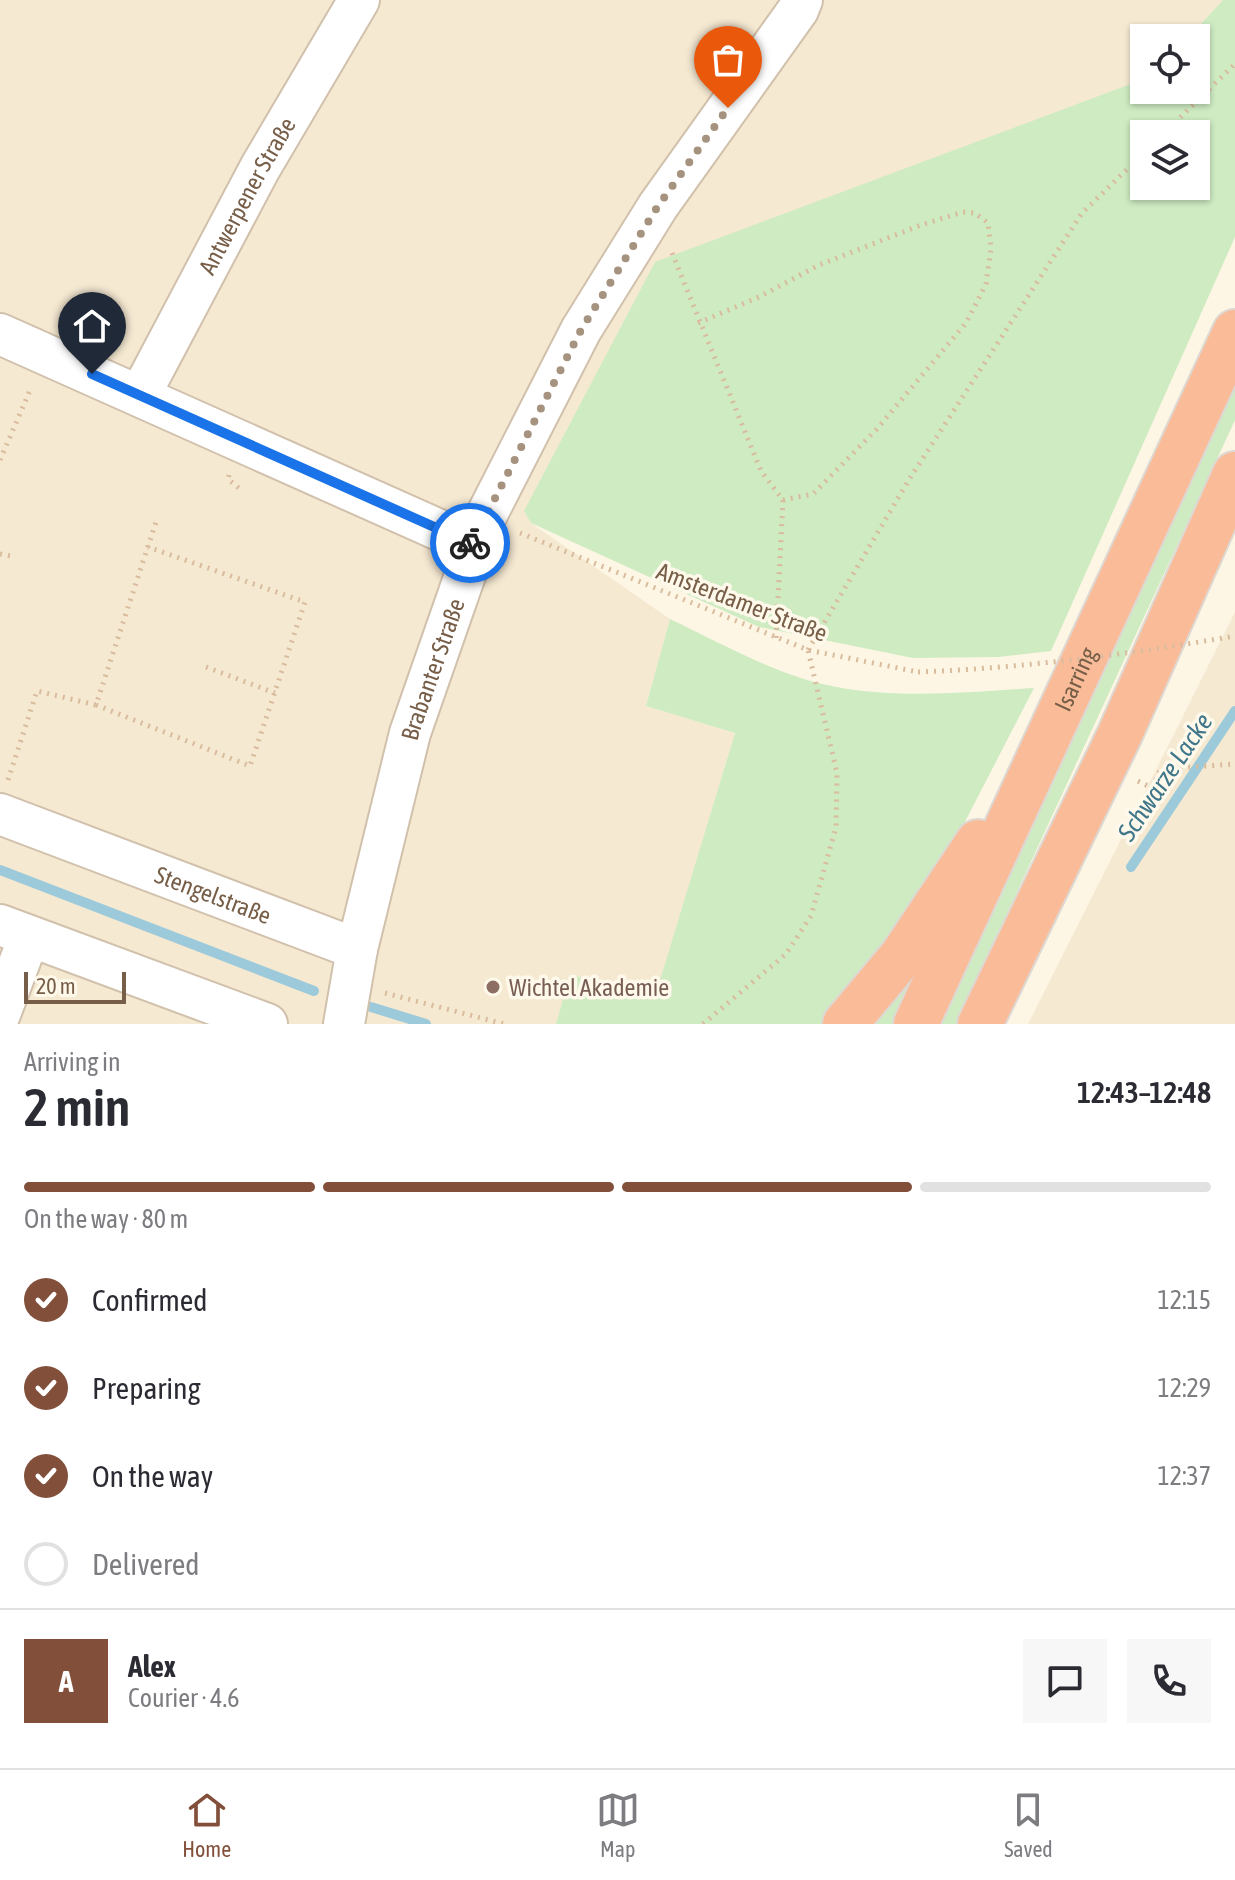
<!DOCTYPE html>
<meta charset="utf-8">
<style>
body{margin:0;font-family:"Asap Condensed",sans-serif;background:#f7f7f7;color:#2b2b33;height:100vh;display:flex;flex-direction:column;font-size:30px;white-space:nowrap}
*{box-sizing:border-box;margin:0}
p{font-size:26px;color:#7c7c81}
.icon{flex:none;width:44px;height:44px;fill:none;stroke:currentColor;stroke-width:2;stroke-linecap:round;stroke-linejoin:round}
.map{position:relative;height:1024px;overflow:hidden}
.drawer{display:flex;flex-direction:column;background:#fff;flex:1}
.drawer>*{flex:none}
.controls{position:absolute;left:1130px;top:24px;display:grid;gap:16px}
.controls a{display:grid;place-items:center;width:80px;height:80px;border-radius:0px;background:#fff;box-shadow:0 2px 6px #0004;font-size:40px}
.scale{position:absolute;left:24px;bottom:20px;width:102px;box-sizing:border-box;padding-left:8px;border:4px solid #775e48;border-top:0;font-size:22px;line-height:28px;white-space:nowrap;color:#775e48;-webkit-text-stroke:6px #fff9eb;paint-order:stroke}
.pin{position:absolute;display:grid;place-items:center;width:68px;height:68px;color:#fff;margin:-82px -34px;border-radius:50% 50% 50% 0;rotate:-45deg;box-shadow:0 0 8px #0007}
.pin .icon{rotate:45deg}
.courier{position:absolute;display:grid;place-items:center;width:80px;height:80px;margin:-40px;border:6px solid #1a73e8;border-radius:50%;background:#fff;color:#222;box-shadow:0 2px 10px #0007}
.summary em{font-style:normal;font-weight:600}
.summary div{display:flex;flex-direction:column-reverse}
.summary{display:flex;align-items:center;justify-content:space-between;height:136px;padding:0 24px}
h1{font-size:52px;font-weight:600;line-height:60px}
.bar{display:grid;grid-template-columns:repeat(4,1fr);gap:12px 8px;align-content:center;height:96px;padding:0 24px}
.bar i{height:10px;border-radius:6px;background:#e1e1e2}
.bar .active{background:#824f3b}
.bar p{grid-column:span 4}
.line{display:flex;align-items:center;gap:20px;padding:0 24px;border-top:2px solid #e1e1e2}
.line div{flex:1}
.round{display:grid;place-items:center;flex:none;width:84px;height:84px;border-radius:0px;background:#f7f7f7}
ol{padding:0 24px;list-style:none}
li{display:flex;align-items:center;gap:24px;height:88px}
li p{margin-inline-start:auto}
li .icon{padding:8px;border-radius:50%;background:#824f3b;color:#fff;stroke-width:4}
li:last-child{color:#7c7c81}
li i{width:44px;height:44px;border:4px solid #e1e1e2;border-radius:50%}
.tabs{display:flex;justify-content:space-around;align-items:center;height:112px;border-top:2px solid #e1e1e2;background:#fff;font-size:22px;color:#7c7c81}
.tabs a{display:grid;justify-items:center;gap:4px}
.tabs .active{color:#824f3b}
.map>svg:first-child{display:block}
.residential{fill:#f5e9d2}
.green{fill:#ceebc2;fill-rule:evenodd}
.lines{fill:none;stroke-linecap:round;stroke-linejoin:round}
.stream{stroke:#9dcada;stroke-width:10}
.minor-casing{stroke:#d1c1ac;stroke-width:44}
.highway-casing{stroke:#ded8d3;stroke-width:48}
.path{stroke:#d9bb9d;stroke-width:5;stroke-dasharray:2 6;stroke-linecap:butt}
.minor{stroke:#fff;stroke-width:40}
.highway{stroke:#fabc98;stroke-width:44}
.path-bridge{stroke:#d9bb9d;stroke-width:5;stroke-dasharray:2 6;stroke-linecap:butt}
.done{stroke:#a6937f;stroke-width:8;stroke-dasharray:0 14.4}
.route{stroke:#1a73e8;stroke-width:10}
.education-dot{fill:#8d6e63;stroke:#fff9eb;stroke-width:3}
.labels{text-anchor:middle;dominant-baseline:central;stroke-width:7;stroke-linejoin:round;paint-order:stroke}
.street-label{font-size:24px;fill:#775e48;stroke:#fff9eb}
.education-label{font-size:24px;fill:#785e54;stroke:#fff9eb;text-anchor:start}
.water-label{font-size:26px;font-style:italic;fill:#41778b;stroke:#fff9eb}
</style>
<div class="map">
<svg width="1235" height="1024" viewBox="0 0 1235 1024">
<rect width="100%" height="100%" fill="#fdf6e4"/>
<g class="residential">
<polygon points="0,0 1223,0 1188,38 1144,38 1144,79 1028,124 524,511 531,523 670,619 646,706 735,733 654,1001 571,974 556,1024 0,1024"/>
<polygon points="1235,612 1235,1024 1028,1024 1168,746"/>
</g>
<g class="green">
<path d="M1223 0H1235V237L1051 651 998 657 913 658 759 627 531 523 524 511 655 262 1144 79V90H1196V38H1188ZM1144 134H1196V186H1144Z"/>
<polygon points="1235,384 1235,420 956,1024 940,1024"/>
<path d="M670 619C720 643 773 673 827 685 894 700 967 692 1034 688L923 903 825 1024H556L570 974 654 1000 735 733 646 706Z"/>
<polygon points="909,971 919,972 897,1024 865,1024"/>
</g>
<g class="lines">
<g class="stream">
<polyline points="1131,867 1235,711"/>
<polyline points="0,870 314,991"/>
<polyline points="371,1007 426,1024"/>
</g>
<g class="minor-casing">
<g id="minor">
<polyline points="0,334 475,546"/>
<path id="s1" d="M140 395 260 168 359 0"/>
<path id="s2" d="M0 814 357 949"/>
<polyline points="0,925 267,1024"/>
<polyline points="0,1014 29,937"/>
<path id="s3" d="M344 1024 357 949 410 733 485 518 581 330 658 206 798 10 802 0"/>
</g>
</g>
<g class="highway-casing">
<g id="highway">
<polyline points="845,1024 902,956 978,842"/>
<path id="s4" d="M916 1024 1235 332"/>
<polyline points="980,1024 1120,734 1235,474"/>
</g>
</g>
<g class="path">
<polyline points="1163,134 1235,64"/>
<polyline points="672,253 761,471 783,500 776,639"/>
<polyline points="698,323 759,297 819,265 921,225 963,212 975,213 988,223 991,249 986,284 966,323 876,430 813,494 783,500"/>
<polyline points="0,460 31,388"/>
<polyline points="229,475 228,479 240,489"/>
<polyline points="520,533 808,650 918,672"/>
<polyline points="0,554 11,556"/>
<polyline points="808,650 910,478 1082,213 1144,153"/>
<polyline points="206,667 275,693"/>
<polyline points="96,705 250,766 305,602 148,547"/>
<polyline points="8,780 37,691 96,705 156,522"/>
<polyline points="1138,781 1152,788 1161,769 1235,764"/>
<polyline points="385,993 504,1024"/>
<polyline points="703,1024 786,954 811,916 836,827 837,773 808,650"/>
</g>
<use href="#minor" class="minor"/>
<use href="#highway" class="highway"/>
<path class="path-bridge" d="M918 672C1025 668 1129 654 1235 636"/>
</g>
<g class="lines">
<polyline class="done" points="470,543 475,546 485,518 581,330 658,206 728,108"/>
<polyline class="route" points="92,374 470,543"/>
</g>
<circle class="education-dot" cx="493" cy="987" r="8"/>
<g class="labels">
<g class="street-label">
<text stroke="none"><textPath href="#s1" startOffset="226">Antwerpener Straße</textPath></text>
<text transform="translate(742 602) rotate(21)">Amsterdamer Straße</text>
<text stroke="none"><textPath href="#s3" startOffset="366">Brabanter Straße</textPath></text>
<text stroke="none"><textPath href="#s4" startOffset="380">Isarring</textPath></text>
<text stroke="none"><textPath href="#s2" startOffset="228">Stengelstraße</textPath></text>
</g>
<g class="education-label">
<text x="509" y="987">Wichtel Akademie</text>
</g>
<g class="water-label">
<text transform="translate(1165 777) rotate(-56)">Schwarze Lacke</text>
</g>
</g>
</svg>
<div class="controls">
<a><svg class="icon" aria-label="locate" viewBox="0 0 24 24"><circle cx="12" cy="12" r="6"/><path d="M12 2v4M12 18v4M2 12h4M18 12h4"/></svg></a>
<a><svg class="icon" aria-label="layers" viewBox="0 0 24 24"><path d="M12 4l9 5-9 5-9-5zM3 14l9 5 9-5"/></svg></a>
</div>
<div class="scale">20 m</div>
<div class="pin" style="left:728px;top:108px;background:#ea580c"><svg class="icon" aria-label="bag" viewBox="0 0 24 24"><path d="M5 8h14l-1 12H6zM9 8a3 3 0 0 1 6 0"/></svg></div>
<div class="pin" style="left:92px;top:374px;background:#1f2937"><svg class="icon" aria-label="home" viewBox="0 0 24 24"><path d="M3 11l9-7 9 7M6 9v11h12V9"/></svg></div>
<div class="courier" style="left:470px;top:543px"><svg class="icon" aria-label="bike" viewBox="0 0 24 24"><circle cx="6" cy="16" r="4"/><circle cx="18" cy="16" r="4"/><path d="M6 16l4-8h5l3 8M10 8l3 8H6M13 5h3"/></svg></div>
</div>
<section class="drawer">
<div class="summary"><div><h1>2 min</h1><p>Arriving in</p></div><em>12:43–12:48</em></div>
<div class="bar"><i class="active"></i><i class="active"></i><i class="active"></i><i></i><p>On the way · 80 m</p></div>
<ol>
<li><svg class="icon" aria-label="check" viewBox="0 0 24 24"><path d="M5 12l5 5 9-10"/></svg>Confirmed<p>12:15</p></li>
<li><svg class="icon" aria-label="check" viewBox="0 0 24 24"><path d="M5 12l5 5 9-10"/></svg>Preparing<p>12:29</p></li>
<li><svg class="icon" aria-label="check" viewBox="0 0 24 24"><path d="M5 12l5 5 9-10"/></svg>On the way<p>12:37</p></li>
<li><i></i>Delivered</li>
</ol>
<div class="line" style="height:144px"><b class="round" style="background:#824f3b;color:#fff">A</b><div><b>Alex</b><p>Courier · 4.6</p></div><a class="round"><svg class="icon" aria-label="chat" viewBox="0 0 24 24"><path d="M4 5h16v11H9l-5 4z"/></svg></a><a class="round"><svg class="icon" aria-label="phone" viewBox="0 0 24 24"><path d="M5 4h4l2 5-3 2q2 4 5 5l2-3 5 2v4C11 20 4 13 5 4z"/></svg></a></div>
</section>
<nav class="tabs">
<a class="active"><svg class="icon" aria-label="home" viewBox="0 0 24 24"><path d="M3 11l9-7 9 7M6 9v11h12V9"/></svg>Home</a>
<a><svg class="icon" aria-label="map" viewBox="0 0 24 24"><path d="M3 6l6-2 6 2 6-2v14l-6 2-6-2-6 2zM9 4v14M15 6v14"/></svg>Map</a>
<a><svg class="icon" aria-label="saved" viewBox="0 0 24 24"><path d="M7 4h10v16l-5-4-5 4z"/></svg>Saved</a>
</nav>
